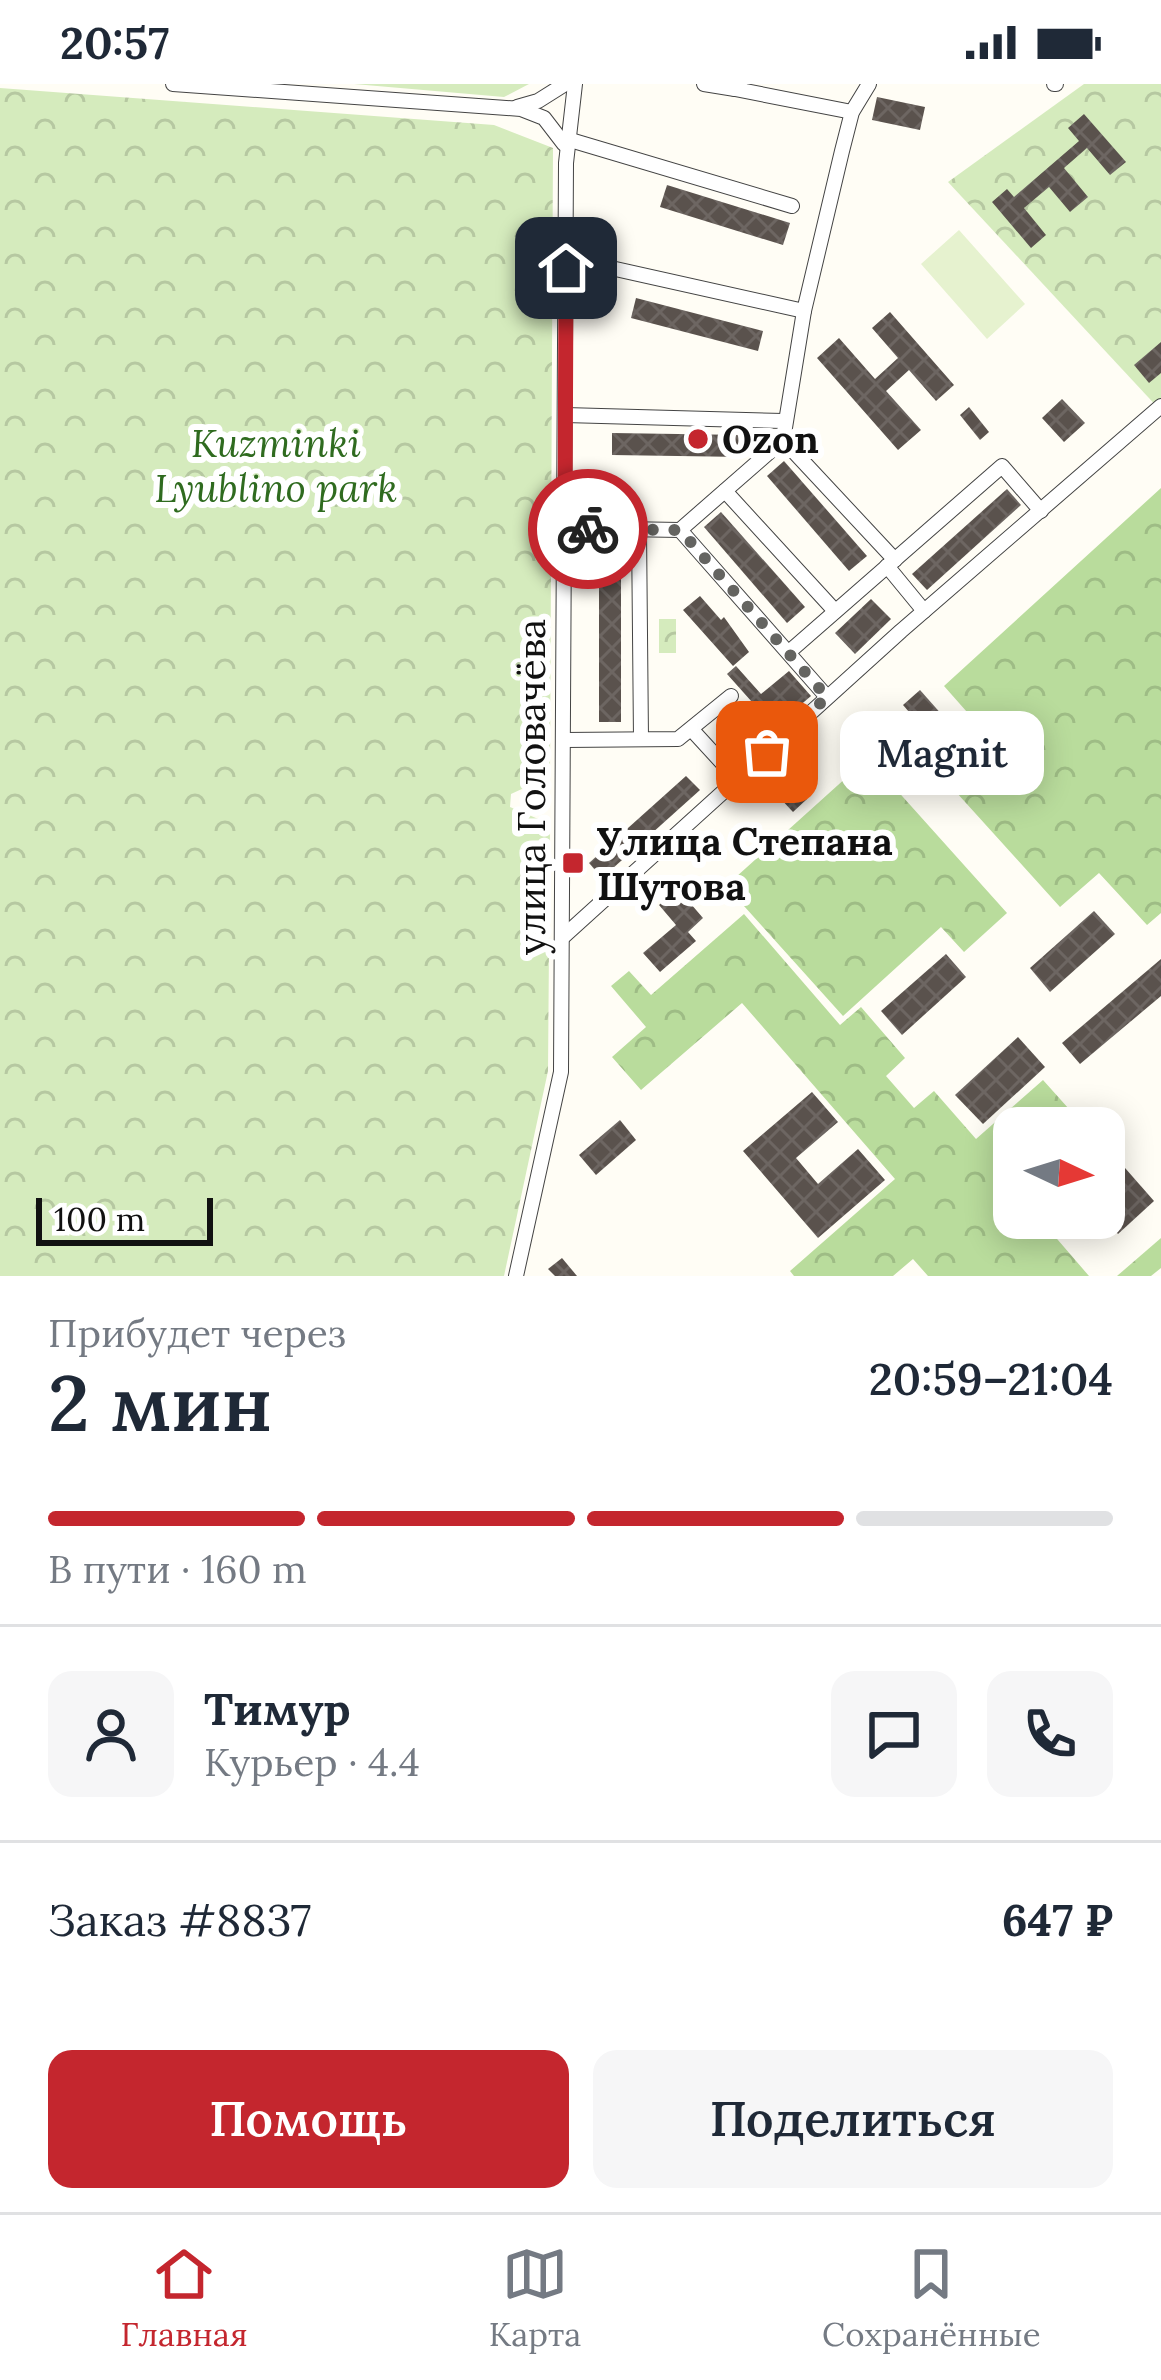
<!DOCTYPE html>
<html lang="ru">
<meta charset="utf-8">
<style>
body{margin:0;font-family:Lora,serif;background:#f6f6f7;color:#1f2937;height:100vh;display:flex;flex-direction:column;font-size:45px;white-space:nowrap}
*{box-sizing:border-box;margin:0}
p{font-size:39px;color:#747a83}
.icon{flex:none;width:66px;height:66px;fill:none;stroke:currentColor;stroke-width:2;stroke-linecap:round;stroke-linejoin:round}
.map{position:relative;height:1192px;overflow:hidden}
.drawer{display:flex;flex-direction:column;background:#fff;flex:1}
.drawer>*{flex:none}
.needle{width:78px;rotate:94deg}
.buttons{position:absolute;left:993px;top:1023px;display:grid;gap:24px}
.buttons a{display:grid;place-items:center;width:132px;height:132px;border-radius:24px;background:#fff;box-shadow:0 6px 30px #0003;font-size:60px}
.scale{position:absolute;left:36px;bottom:30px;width:177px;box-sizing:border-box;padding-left:12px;border:6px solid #111;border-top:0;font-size:33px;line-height:42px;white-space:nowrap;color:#111;-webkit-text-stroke:9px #fff;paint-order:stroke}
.pin{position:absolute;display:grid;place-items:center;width:102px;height:102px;color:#fff;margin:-51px;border-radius:24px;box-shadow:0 6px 18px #0006}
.courier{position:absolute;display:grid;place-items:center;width:120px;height:120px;margin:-60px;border:9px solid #c4262e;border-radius:50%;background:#fff;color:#222;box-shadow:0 3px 15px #0007}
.bubble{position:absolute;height:84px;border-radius:24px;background:#fff;box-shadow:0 6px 30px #0003;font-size:39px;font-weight:600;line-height:84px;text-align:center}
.headline em{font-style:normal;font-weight:600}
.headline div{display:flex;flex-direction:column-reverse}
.headline{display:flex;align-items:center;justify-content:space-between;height:204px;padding:0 48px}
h1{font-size:78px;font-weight:600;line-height:90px}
.bar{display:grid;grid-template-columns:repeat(4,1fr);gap:18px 12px;align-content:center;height:144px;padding:0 48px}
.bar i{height:15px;border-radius:9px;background:#e0e1e3}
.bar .selected{background:#c4262e}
.bar p{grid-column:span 4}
.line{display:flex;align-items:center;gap:30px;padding:0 48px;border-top:3px solid #e0e1e3}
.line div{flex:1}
.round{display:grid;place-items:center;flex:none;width:126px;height:126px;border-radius:24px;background:#f6f6f7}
.button{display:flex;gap:24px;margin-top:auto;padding:24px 48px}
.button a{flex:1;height:138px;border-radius:24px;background:#c4262e;color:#fff;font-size:48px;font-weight:600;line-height:138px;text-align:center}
.button a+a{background:#f6f6f7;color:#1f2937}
.status{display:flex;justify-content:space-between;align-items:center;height:84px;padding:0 60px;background:#fff;direction:ltr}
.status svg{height:33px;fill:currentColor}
.tabs{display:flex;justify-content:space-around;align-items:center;height:168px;border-top:3px solid #e0e1e3;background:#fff;font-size:33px;color:#747a83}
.tabs a{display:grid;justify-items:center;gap:6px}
.tabs .selected{color:#c4262e}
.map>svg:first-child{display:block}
.grass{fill:#d5ebbd}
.forest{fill:url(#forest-crowns)}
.park{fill:url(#park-crowns)}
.pitch{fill:#e6f2cf}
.building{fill:url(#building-cross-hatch)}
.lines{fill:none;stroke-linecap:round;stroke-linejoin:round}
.minor-casing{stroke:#444;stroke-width:16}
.minor{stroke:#fff;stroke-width:14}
.done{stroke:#646461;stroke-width:12;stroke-dasharray:0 21.6}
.route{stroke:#c4262e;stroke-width:15}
.poi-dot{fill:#c4262e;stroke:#fff;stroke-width:4.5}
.labels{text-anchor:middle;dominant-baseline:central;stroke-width:12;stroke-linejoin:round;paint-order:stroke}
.poi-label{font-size:39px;font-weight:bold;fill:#111;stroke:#fff;text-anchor:start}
.park-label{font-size:39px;font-style:italic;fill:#2f6b1f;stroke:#fff}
.street-label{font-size:39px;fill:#111;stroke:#fff}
</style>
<div class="status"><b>20:57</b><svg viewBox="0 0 49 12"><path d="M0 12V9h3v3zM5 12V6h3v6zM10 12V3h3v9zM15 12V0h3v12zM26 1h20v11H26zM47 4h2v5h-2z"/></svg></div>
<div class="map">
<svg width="1161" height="1192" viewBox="0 0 1161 1192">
<defs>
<pattern id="forest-crowns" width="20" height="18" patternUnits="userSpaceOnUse" patternTransform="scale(3)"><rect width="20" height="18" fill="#b9dc9c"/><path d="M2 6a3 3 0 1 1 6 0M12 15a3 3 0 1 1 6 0" fill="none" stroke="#9ebc85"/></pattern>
<pattern id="park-crowns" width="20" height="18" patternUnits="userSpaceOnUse" patternTransform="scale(3)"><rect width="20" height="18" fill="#d5ebbd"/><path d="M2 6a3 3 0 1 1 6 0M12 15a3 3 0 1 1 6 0" fill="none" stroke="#b6c8a1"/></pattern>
<pattern id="building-cross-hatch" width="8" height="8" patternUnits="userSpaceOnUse" patternTransform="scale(3)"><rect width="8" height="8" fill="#5a524d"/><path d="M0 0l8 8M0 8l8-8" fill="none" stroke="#6d6662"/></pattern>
</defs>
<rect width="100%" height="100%" fill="#fffdf5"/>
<polygon class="grass" points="354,0 529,0 504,13"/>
<g class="forest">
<polygon points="1161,404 1161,829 1147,841 1099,789 1060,823 937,687 982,645 944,602"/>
<polygon points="868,674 1007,829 964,868 941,843 843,932 726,802"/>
<polygon points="744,830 840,941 861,923 905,974 886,992 914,1024 934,1007 976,1055 1043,996 1069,1025 1047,1044 1014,1044 1014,1073 998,1087 1014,1106 1014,1134 1039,1134 1089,1192 928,1192 913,1175 893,1192 794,1192 790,1187 895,1095 742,919 641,1006 612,973 646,943 611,902 629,887 651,911"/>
<polygon points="1161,1154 1161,1184 1151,1192 1117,1192"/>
</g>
<g class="park">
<polygon points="1084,0 1161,0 1161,327 948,98"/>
<polygon points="0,4 494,41 553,64 550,692 511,710 510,723 550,740 548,987 504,1192 0,1192"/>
<rect x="659" y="535" width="17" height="34"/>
</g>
<polygon class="pitch" points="959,146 1025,220 987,255 921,180"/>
<g class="building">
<polygon points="877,13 925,23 920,46 872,36"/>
<polygon points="1084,30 1126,78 1110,91 1087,64 1064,84 1088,113 1070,128 1049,103 1024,124 1046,151 1031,164 992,118 1007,105 1014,113 1079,57 1068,44"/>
<polygon points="667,101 790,139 783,161 660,123"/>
<polygon points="636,214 763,247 758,267 631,234"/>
<polygon points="890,228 954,301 936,317 909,286 886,307 921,346 898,366 817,274 839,254 875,295 898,274 872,244"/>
<polygon points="1161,258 1161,289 1149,299 1134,281"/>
<polygon points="1062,315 1085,339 1064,358 1042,334"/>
<polygon points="969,323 989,348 980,356 960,331"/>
<polygon points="612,349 744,351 743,373 612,371"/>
<polygon points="784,377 867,472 849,487 767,392"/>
<polygon points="1007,405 1021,421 927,506 912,490"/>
<polygon points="721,428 805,523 787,539 704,443"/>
<rect x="599" y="469" width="22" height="169"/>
<polygon points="700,512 721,536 724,533 749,568 733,582 683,526"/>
<polygon points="871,515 891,535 855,570 835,549"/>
<polygon points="736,582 761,610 789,587 811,612 739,673 718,647 752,618 727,590"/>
<polygon points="920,606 959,650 942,666 903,621"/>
<polygon points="686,692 700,706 602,794 589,779"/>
<polygon points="792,699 807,715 793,728 778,712"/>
<polygon points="678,805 703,834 688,848 696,857 660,888 643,869 676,841 659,821"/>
<polygon points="1094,827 1115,850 1050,908 1030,884"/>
<polygon points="946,870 966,893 902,951 881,927"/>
<polygon points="1161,875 1161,912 1080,980 1062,959"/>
<polygon points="1018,953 1045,983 983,1040 955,1011"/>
<polygon points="812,1008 838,1038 796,1074 818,1100 858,1065 885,1096 818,1154 743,1067"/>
<polygon points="620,1036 636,1056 596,1091 579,1071"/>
<polygon points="1104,1060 1154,1117 1118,1150 1104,1134"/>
<polygon points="562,1174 577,1192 555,1192 548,1185"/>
</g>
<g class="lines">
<g class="minor-casing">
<g id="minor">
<polyline points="173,0 521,25 544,34 564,60"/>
<polyline points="704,0 735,5 740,2"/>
<polyline points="869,0 852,28 842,67 804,227 783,356 895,476"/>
<polyline points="1054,0 1056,0"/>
<polyline points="735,5 852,28"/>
<polyline points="517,23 538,17 565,0"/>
<polyline points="567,55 792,122"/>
<polyline points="566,174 804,227"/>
<polyline points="565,331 783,337"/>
<polyline points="725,407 835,527"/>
<polyline points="565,444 680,446 827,613"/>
<polyline points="639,446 641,655"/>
<polyline points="680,446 783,356"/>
<polyline points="887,482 924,527"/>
<polyline points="789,568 1002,382 1041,427"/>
<polyline points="693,647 737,695"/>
<polyline points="565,656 678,655 731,612"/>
<polyline points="564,852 901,547 1161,322"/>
<polyline points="516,1192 561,988 566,79 575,0"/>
</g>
</g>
<use href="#minor" class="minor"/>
</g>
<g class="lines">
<polyline class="done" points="588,445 680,446 827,613 767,668"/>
<polyline class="route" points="566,184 565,444 588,445"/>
</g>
<g class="poi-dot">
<circle cx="698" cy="355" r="12"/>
<rect x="561" y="767" width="24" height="24" rx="6"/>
</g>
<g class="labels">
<g class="poi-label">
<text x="722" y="355">Ozon</text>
<text x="597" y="757">Улица Степана<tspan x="597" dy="45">Шутова</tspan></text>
</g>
<g class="park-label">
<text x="276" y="359">Kuzminki<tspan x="276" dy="45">Lyublino park</tspan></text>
</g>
<g class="street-label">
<text transform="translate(531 703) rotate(-90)">улица Головачёва</text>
</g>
</g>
</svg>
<div class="buttons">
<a><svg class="needle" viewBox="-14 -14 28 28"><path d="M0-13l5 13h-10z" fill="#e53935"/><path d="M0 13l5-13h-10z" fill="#747a83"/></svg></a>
</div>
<div class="scale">100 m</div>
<div class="pin" style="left:767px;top:668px;background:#ea580c"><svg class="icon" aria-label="bag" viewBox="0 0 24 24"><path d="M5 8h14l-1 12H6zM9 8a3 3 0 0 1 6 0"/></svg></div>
<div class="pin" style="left:566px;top:184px;background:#1f2937"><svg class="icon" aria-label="home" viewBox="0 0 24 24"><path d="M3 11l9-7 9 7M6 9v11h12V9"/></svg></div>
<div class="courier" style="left:588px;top:445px"><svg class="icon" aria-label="bike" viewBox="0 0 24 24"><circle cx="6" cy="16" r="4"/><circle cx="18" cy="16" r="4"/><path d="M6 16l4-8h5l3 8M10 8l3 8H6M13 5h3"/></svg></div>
<div class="bubble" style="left:840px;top:627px;width:204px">Magnit</div>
</div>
<section class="drawer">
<div class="headline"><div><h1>2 мин</h1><p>Прибудет через</p></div><em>20:59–21:04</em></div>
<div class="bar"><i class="selected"></i><i class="selected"></i><i class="selected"></i><i></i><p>В пути · 160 m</p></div>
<div class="line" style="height:216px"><a class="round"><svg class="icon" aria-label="person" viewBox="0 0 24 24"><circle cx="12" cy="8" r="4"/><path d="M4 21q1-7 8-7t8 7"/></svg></a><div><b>Тимур</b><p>Курьер · 4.4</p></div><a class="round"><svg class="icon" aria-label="chat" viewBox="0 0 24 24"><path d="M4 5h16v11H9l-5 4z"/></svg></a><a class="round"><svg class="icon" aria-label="phone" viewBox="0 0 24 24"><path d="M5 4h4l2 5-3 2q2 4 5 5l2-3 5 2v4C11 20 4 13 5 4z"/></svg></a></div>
<div class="line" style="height:156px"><div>Заказ #8837</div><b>647 ₽</b></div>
<div class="button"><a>Помощь</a><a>Поделиться</a></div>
</section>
<nav class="tabs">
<a class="selected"><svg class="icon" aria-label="home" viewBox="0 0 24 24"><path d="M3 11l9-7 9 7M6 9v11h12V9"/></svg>Главная</a>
<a><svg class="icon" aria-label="map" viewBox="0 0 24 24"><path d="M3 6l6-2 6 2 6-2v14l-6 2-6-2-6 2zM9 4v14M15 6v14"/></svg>Карта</a>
<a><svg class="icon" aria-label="saved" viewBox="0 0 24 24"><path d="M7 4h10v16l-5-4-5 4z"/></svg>Сохранённые</a>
</nav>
